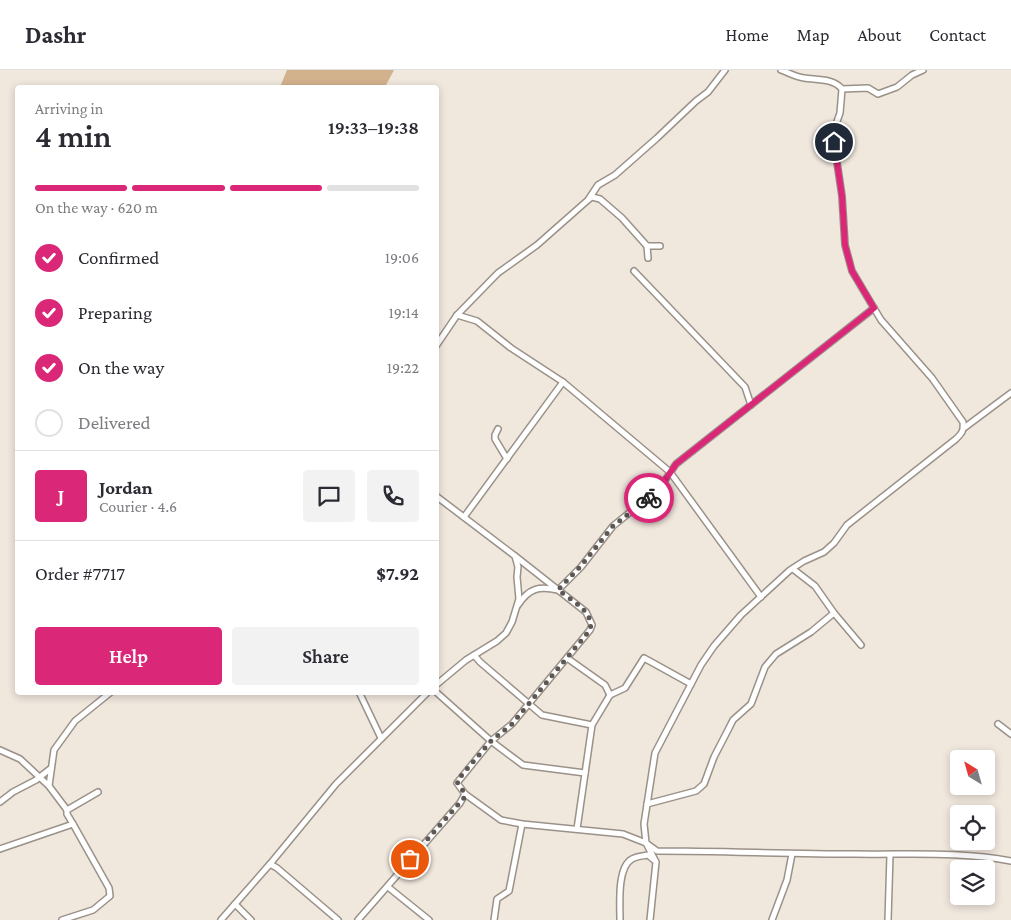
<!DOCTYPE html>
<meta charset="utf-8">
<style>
body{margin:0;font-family:"Crimson Pro",serif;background:#f2f2f3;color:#2b2b33;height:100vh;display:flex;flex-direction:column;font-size:19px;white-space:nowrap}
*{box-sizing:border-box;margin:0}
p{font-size:16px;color:#7c7c81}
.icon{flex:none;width:28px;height:28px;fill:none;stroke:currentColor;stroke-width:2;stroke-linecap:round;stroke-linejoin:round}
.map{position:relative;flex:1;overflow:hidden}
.panel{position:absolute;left:15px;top:15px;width:424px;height:610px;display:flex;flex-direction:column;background:#fff;border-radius:5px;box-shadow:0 2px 8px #0003}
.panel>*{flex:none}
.needle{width:32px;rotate:323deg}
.tools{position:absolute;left:950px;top:680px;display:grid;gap:10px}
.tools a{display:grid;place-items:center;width:45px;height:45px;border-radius:5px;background:#fff;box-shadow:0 2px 8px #0003;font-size:25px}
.pin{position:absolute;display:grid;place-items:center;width:42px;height:42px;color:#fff;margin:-21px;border:2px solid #fff;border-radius:50%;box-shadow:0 1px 5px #0007}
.courier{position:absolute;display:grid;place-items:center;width:50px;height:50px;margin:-25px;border:4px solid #db2777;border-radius:50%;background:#fff;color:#222;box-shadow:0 1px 6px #0007}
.summary em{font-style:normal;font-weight:600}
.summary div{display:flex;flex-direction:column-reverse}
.summary{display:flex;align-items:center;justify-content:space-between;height:85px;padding:0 20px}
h1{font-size:32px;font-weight:600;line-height:38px}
.bar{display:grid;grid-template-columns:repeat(4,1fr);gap:8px 5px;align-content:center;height:60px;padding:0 20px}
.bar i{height:6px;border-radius:4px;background:#e1e1e2}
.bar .on{background:#db2777}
.bar p{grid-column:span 4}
.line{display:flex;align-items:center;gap:12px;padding:0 20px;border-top:1px solid #e1e1e2}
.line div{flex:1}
.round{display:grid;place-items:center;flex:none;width:52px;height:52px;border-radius:5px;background:#f2f2f3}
ol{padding:0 20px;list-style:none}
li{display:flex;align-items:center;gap:15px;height:55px}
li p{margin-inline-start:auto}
li .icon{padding:5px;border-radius:50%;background:#db2777;color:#fff;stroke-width:4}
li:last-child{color:#7c7c81}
li i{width:28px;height:28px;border:2px solid #e1e1e2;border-radius:50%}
.action{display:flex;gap:10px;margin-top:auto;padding:10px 20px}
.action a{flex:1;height:58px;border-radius:5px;background:#db2777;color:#fff;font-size:20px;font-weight:600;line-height:58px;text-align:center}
.action a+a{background:#f2f2f3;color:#2b2b33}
header{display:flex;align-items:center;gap:30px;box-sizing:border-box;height:70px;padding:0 25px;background:#fff;border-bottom:1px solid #e1e1e2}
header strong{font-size:24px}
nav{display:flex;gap:28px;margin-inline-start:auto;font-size:18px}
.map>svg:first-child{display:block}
.forest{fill:#d2b18d}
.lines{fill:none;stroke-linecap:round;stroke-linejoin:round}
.minor-casing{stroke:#9a9188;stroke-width:8}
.minor{stroke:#fff;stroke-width:5}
.done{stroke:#5d5853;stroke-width:5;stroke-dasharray:0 9}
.route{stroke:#db2777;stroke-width:6}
</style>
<header>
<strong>Dashr</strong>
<nav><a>Home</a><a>Map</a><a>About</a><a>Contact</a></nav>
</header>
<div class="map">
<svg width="1011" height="850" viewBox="0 0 1011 850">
<rect width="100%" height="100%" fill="#f0e7dd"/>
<polygon class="forest" points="287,0 394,0 385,17 280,17"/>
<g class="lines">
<g class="minor-casing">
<g id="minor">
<path d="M781 0C789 3 796 7 804 8 816 10 833 8 842 19L840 43 835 57 834 72 842 126 845 175 852 201 881 250 932 308 963 352C964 361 962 363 956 369L847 455 834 473 824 482 804 491 790 500 741 545 714 576 701 595 655 683 644 754 646 773 657 781C723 781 789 784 855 784 907 785 960 781 1011 791"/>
<polyline points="842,19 868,18 878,24 897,17 912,5 923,0"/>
<polyline points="589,129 592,127 600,129 622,148 647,176 648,188"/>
<polyline points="647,176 660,176"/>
<polyline points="634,201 745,317 751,335"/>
<polyline points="457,245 477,251 511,278 563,312 464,447"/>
<polyline points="436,276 457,245 498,203 537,175 588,130 598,115 615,105 657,68 696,31 708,22 725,0"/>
<polyline points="563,312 670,402 761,527"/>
<polyline points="964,358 1011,323"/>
<polyline points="498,359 495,365 495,369 507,389"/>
<polyline points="436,426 515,486 518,497 517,507 519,529 512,552 506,563 497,571 466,590 436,615"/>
<polyline points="793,499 815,516 834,543 861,575"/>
<path d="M518 535C529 518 539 516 558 520L581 497 613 456 659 419 676 394 874 238"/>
<polyline points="474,585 480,592 542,645 592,655"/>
<polyline points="567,588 605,615 610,625"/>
<polyline points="359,622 381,668"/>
<polyline points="436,622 491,671 523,695 585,703"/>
<polyline points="998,654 1011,664"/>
<polyline points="0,680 20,689 49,716"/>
<polyline points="465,724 501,750 522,754 623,764 646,773 656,792 650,850"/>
<polyline points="0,732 13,722 36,710 50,699"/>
<polyline points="647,734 696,721 704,714 714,687 728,660 733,650 751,634 765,597 776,584 811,562 834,543"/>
<polyline points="67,740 49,716 54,680 75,651 111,622"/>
<polyline points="73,754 67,744 67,740 98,722"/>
<polyline points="577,759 592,655 610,625 625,618 644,588 691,614"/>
<polyline points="0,779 73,754 109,818 110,826 93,840 62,850"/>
<polyline points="270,794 336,714 428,622"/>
<polyline points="388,817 429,850"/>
<polyline points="235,834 270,794 277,798 338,850"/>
<polyline points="221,850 235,834 251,850"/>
<polyline points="358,850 460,733 465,724 457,713 491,671 512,654 590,560 592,555 586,542 515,486"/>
<polyline points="494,850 497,829 509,821 522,754"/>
<path d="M620 850C620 834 617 797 632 789 637 786 643 786 648 785L654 790"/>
<polyline points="772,850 787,810 792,784"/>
<polyline points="888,850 890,785"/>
</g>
</g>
<use href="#minor" class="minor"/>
</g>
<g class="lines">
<path class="done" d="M410 789 464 728 465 724 457 712 461 706 491 671 512 654 590 560C595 542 571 530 558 520L580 497 613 456 649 428"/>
<polyline class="route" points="649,428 659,419 676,394 874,238 852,201 845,175 842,126 834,72"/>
</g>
</svg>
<div class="tools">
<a><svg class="needle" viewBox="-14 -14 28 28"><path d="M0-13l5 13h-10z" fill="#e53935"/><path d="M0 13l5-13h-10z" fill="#7c7c81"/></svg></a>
<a><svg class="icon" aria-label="locate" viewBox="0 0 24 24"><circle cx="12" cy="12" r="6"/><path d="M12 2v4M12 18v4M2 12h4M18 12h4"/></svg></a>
<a><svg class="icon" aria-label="layers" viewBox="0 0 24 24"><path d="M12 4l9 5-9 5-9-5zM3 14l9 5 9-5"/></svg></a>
</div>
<div class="pin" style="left:410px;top:789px;background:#ea580c"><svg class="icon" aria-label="bag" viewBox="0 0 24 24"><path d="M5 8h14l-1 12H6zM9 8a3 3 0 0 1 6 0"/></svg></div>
<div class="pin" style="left:834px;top:72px;background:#1f2937"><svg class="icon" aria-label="home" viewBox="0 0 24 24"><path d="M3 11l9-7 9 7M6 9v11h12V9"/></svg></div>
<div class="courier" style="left:649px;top:428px"><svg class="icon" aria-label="bike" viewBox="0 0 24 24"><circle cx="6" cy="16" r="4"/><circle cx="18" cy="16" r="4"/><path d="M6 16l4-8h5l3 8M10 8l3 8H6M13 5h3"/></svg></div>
<section class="panel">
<div class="summary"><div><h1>4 min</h1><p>Arriving in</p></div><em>19:33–19:38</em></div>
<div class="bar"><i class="on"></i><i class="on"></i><i class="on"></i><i></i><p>On the way · 620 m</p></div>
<ol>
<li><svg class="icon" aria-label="check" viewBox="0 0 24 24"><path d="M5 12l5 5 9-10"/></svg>Confirmed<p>19:06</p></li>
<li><svg class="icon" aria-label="check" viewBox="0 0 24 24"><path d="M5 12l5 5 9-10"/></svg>Preparing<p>19:14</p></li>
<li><svg class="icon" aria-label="check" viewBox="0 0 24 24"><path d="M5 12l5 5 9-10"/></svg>On the way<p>19:22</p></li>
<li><i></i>Delivered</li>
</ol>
<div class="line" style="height:90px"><b class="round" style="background:#db2777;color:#fff">J</b><div><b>Jordan</b><p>Courier · 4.6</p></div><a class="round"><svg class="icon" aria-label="chat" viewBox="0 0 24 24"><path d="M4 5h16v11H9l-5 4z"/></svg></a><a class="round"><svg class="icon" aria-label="phone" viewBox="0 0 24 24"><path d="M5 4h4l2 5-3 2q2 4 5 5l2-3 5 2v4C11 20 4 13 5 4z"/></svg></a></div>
<div class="line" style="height:65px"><div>Order #7717</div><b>$7.92</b></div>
<div class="action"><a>Help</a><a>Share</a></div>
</section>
</div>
